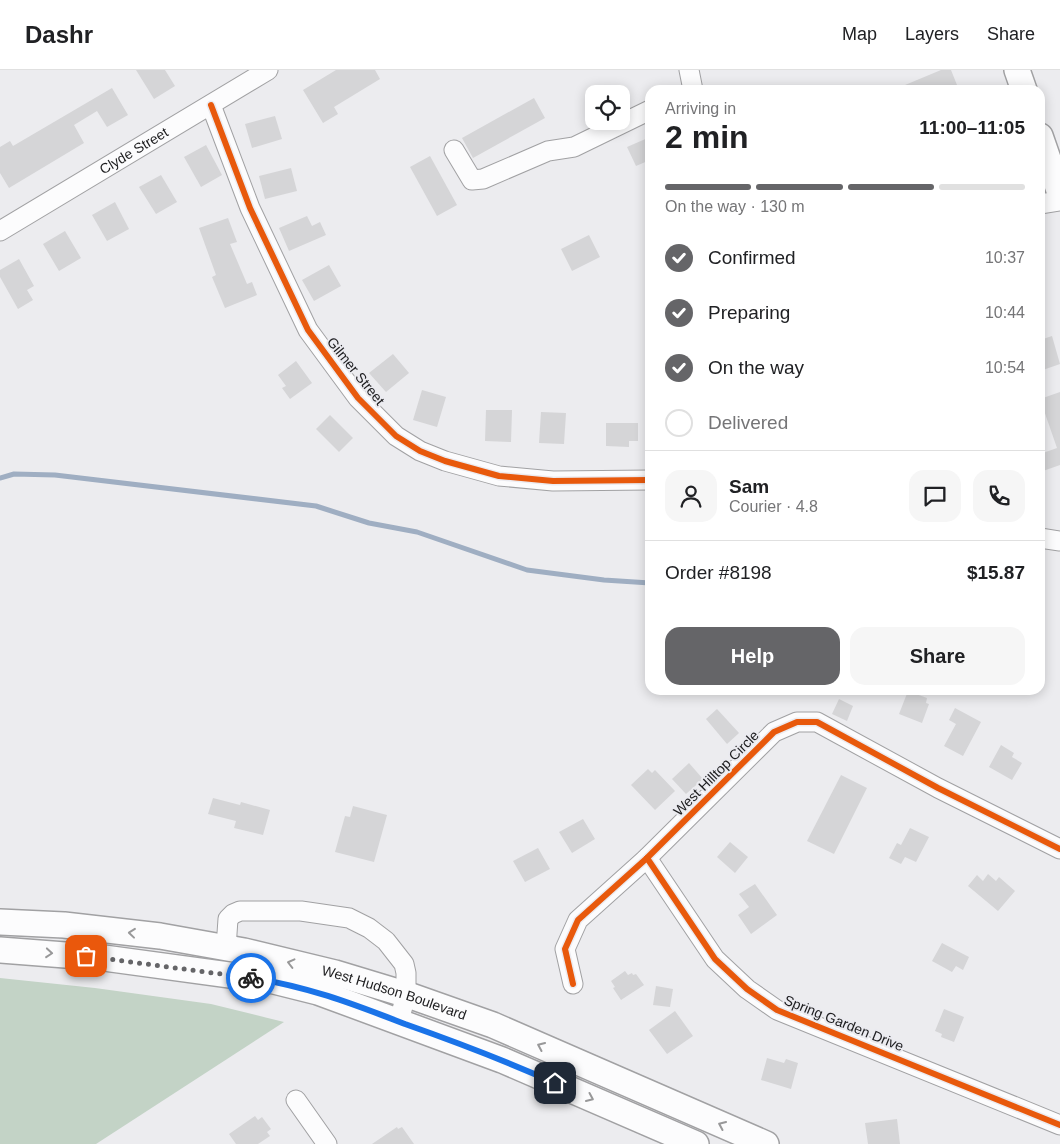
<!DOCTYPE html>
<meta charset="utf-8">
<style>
body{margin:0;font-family:Arial,sans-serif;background:#f6f6f6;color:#202124;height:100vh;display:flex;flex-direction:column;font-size:19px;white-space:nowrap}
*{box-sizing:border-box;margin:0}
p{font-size:16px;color:#757577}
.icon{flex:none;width:28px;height:28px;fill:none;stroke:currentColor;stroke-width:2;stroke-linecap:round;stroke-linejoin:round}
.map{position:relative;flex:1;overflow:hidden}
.panel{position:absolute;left:645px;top:15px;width:400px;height:610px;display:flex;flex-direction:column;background:#fff;border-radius:15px;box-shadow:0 2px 12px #0003}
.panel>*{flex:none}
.tools{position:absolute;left:585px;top:15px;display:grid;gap:10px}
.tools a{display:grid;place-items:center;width:45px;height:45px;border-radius:10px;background:#fff;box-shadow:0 2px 12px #0003;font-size:25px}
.pin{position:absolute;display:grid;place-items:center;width:42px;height:42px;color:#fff;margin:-21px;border-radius:10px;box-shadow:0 2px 8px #0006}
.courier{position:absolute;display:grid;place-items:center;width:50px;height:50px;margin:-25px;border:4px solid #1a73e8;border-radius:50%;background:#fff;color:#222;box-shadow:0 1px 6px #0007}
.overview em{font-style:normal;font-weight:700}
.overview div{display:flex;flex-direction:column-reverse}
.overview{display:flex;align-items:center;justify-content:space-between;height:85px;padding:0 20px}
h1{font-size:32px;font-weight:700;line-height:38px}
.bar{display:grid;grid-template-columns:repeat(4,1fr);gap:8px 5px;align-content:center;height:60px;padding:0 20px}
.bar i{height:6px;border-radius:4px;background:#e0e0e0}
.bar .selected{background:#656568}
.bar p{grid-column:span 4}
.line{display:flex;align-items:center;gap:12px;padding:0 20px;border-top:1px solid #e0e0e0}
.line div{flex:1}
.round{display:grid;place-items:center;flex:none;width:52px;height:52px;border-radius:15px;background:#f6f6f6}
ol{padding:0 20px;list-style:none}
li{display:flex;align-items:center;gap:15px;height:55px}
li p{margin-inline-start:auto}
li .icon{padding:5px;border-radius:50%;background:#656568;color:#fff;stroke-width:4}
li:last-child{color:#757577}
li i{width:28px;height:28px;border:2px solid #e0e0e0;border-radius:50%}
.primary-button{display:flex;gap:10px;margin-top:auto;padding:10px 20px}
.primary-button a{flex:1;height:58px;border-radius:15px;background:#656568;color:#fff;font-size:20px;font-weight:700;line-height:58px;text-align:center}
.primary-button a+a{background:#f6f6f6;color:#202124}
header{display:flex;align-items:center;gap:30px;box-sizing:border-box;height:70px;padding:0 25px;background:#fff;border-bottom:1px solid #e0e0e0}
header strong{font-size:24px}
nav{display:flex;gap:28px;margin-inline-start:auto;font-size:18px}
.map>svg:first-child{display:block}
.forest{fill:#c3d3c6}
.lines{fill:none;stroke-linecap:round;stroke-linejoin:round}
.stream{stroke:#9faec2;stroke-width:5}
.building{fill:#d5d5d7}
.minor-casing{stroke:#a1a1a3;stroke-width:21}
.major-casing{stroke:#a1a1a3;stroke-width:28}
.minor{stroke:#fcfcfd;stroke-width:19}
.major{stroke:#fcfcfd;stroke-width:25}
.cycleway-casing{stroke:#ebebf0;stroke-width:9}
.cycleway{stroke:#e8590c;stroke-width:6}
.oneway{stroke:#989899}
.done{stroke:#656568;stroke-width:5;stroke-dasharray:0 9}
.route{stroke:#1a73e8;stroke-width:6}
.labels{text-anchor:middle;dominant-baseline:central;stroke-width:4;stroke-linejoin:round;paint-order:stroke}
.street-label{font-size:14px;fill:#1d1d1f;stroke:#ebebf0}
</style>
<header>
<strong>Dashr</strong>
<nav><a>Map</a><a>Layers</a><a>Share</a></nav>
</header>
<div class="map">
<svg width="1060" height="1074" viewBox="0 0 1060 1074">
<rect width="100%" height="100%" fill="#ececef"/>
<polygon class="forest" points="0,908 95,918 211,934 284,952 96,1074 0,1074"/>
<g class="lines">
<polyline class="stream" points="0,408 14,404 55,405 316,436 369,453 417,462 527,500 604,510 650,513"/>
</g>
<g class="building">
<polygon points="136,0 165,0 175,16 154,29"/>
<polygon points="336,0 375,0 380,9 334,37 338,44 323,53 303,20"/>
<polygon points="941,0 951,0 959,20 893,20"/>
<polygon points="112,18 128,45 107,57 97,41 74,55 84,73 9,118 0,103 0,77 10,71 13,76"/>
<polygon points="534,28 545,48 473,88 462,68"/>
<polygon points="275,46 282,69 252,78 245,54"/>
<polygon points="650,67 650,90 636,96 627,77"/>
<polygon points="206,75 222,105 201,117 184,87"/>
<polygon points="430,86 457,135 437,146 410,97"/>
<polygon points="291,98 297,121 265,129 259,106"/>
<polygon points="161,105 177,132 156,144 139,117"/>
<polygon points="115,132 129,159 107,171 92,145"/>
<polygon points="307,146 312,156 320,152 326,165 289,181 279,158"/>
<polygon points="228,148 237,172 230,174 247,214 252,212 257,225 225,238 212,207 216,205 199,158"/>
<polygon points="65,161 81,188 59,201 43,174"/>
<polygon points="589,165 600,187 572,201 561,179"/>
<polygon points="19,189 34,216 27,220 33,230 18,239 0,207 0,200"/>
<polygon points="329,195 341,216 314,231 302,210"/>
<polygon points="1052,266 1060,294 1040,301 1040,270"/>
<polygon points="393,284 409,303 386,322 369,303"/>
<polygon points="296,291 312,313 290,329 282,318 286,316 278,305"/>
<polygon points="422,320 446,327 437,357 413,350"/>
<polygon points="1060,322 1060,395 1043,401 1040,392 1040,384 1057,378 1040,329"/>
<polygon points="486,340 512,340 511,372 485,371"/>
<polygon points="541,342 566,343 564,374 539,373"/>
<polygon points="330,345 353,368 339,382 316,359"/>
<polygon points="606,353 638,353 638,371 629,371 629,377 606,376"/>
<polygon points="908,621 927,628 926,633 929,634 922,653 899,644"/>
<polygon points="839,629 853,636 847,651 832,644"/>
<polygon points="955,638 981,652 963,686 944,676 956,654 949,650"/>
<polygon points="717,639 739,663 727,674 706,649"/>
<polygon points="1001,675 1014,683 1012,687 1022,693 1012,710 989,697"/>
<polygon points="689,693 703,709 686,724 672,709"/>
<polygon points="648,699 652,703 655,700 675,721 655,740 631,715"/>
<polygon points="841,705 867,718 834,784 807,771"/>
<polygon points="213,728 240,735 241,732 270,740 263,765 234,758 236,751 208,744"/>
<polygon points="353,736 387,745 374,792 335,782 345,746 350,747"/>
<polygon points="583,749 595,769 572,783 559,762"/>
<polygon points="910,758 929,767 916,792 905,787 901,794 889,788 897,773 901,775"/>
<polygon points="730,772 748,787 735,803 717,787"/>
<polygon points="538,778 550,799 525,812 513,791"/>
<polygon points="988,804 996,811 999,807 1015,821 998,841 968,816 977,805 983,811"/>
<polygon points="755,814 777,845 751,864 738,845 749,837 739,824"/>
<polygon points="942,873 969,887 963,900 956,896 952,902 932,891"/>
<polygon points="625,901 628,905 632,903 633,905 636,904 644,915 621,930 613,918 615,917 611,911"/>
<polygon points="656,916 673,919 670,937 653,935"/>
<polygon points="944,939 964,947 954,972 941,967 942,964 935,961"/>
<polygon points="675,941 693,966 667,984 649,960"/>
<polygon points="767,988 784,993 786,989 798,993 791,1019 761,1010"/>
<polygon points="255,1046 258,1050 262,1047 271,1059 267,1062 270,1066 258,1074 236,1074 229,1064"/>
<polygon points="897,1049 900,1074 868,1074 865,1053"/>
<polygon points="397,1057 398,1059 402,1057 414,1074 372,1074"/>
</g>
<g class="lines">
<g class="minor-casing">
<g id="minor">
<polyline points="689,0 693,20"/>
<polyline points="211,35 250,138 308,260 358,328 396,366 420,381 445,391 499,406 553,411 650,410"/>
<polyline points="454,80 472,110 483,109 548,81 574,77 650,40"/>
<polyline points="1040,134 1060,131"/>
<path id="s1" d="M0 161 268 0"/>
<polyline points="1040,468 1060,471"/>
<polyline points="647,788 715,889 747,919 777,940 1060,1055"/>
<polyline points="226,878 228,849 233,844 240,841 301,841 349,848 369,858 386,871 404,894 406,903 406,925 399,951"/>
<polyline points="573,914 565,879 578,850 647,788 774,662 797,652 817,652 938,718 1060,779"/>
<polyline points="296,1030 327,1074"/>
</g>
</g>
<g class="major-casing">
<g id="major">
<polyline points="1017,0 1024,20"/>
<polyline points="1040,66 1060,123"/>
<path id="s2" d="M0 852 64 855 160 866 244 881 335 903 411 926 493 955 766 1074"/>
<polyline points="0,880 104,888 274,911 318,922 502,990 696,1074"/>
</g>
</g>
<use href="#minor" class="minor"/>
<use href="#major" class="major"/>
<g class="cycleway-casing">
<g id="cycleway">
<polyline points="211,35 250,138 308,260 358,328 396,366 420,381 445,391 499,406 553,411 650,410"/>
<polyline points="647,788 715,889 747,919 777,940 1060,1055"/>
<polyline points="573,914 565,879 578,850 647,788 774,662 797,652 817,652 938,718 1060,779"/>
</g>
</g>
<use href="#cycleway" class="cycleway"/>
</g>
<defs><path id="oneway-chevron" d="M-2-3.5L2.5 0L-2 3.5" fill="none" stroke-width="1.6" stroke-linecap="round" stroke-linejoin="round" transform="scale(1.25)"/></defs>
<g class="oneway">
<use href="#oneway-chevron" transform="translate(132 863) rotate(-174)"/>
<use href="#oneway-chevron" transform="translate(49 883) rotate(5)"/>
<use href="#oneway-chevron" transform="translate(291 893) rotate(-166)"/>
<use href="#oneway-chevron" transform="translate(541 976) rotate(-156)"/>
<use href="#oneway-chevron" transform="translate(590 1028) rotate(24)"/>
<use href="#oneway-chevron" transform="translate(722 1055) rotate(-156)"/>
</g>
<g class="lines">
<polyline class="done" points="86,886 251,908"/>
<path class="route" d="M251 908C307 916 353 934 405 954 456 972 506 991 555 1013"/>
</g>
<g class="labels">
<g class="street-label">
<text stroke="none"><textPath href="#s1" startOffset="156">Clyde Street</textPath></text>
<text transform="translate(356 301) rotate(51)">Gilmer Street</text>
<text transform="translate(716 703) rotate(-45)">West Hilltop Circle</text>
<text stroke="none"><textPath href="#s2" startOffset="402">West Hudson Boulevard</textPath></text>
<text transform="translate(844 953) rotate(22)">Spring Garden Drive</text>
</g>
</g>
</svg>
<div class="tools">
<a><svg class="icon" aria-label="locate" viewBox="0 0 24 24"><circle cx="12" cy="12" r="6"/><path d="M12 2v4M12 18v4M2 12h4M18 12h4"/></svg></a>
</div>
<div class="pin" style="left:86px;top:886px;background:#ea580c"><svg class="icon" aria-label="bag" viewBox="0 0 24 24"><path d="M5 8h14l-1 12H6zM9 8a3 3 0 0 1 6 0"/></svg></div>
<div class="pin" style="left:555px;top:1013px;background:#1f2937"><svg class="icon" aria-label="home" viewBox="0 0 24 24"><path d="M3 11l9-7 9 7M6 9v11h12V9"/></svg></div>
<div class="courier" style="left:251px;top:908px"><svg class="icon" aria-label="bike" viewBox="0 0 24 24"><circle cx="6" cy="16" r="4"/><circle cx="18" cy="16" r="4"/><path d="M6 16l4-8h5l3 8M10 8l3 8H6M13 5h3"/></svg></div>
<section class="panel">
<div class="overview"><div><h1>2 min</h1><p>Arriving in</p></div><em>11:00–11:05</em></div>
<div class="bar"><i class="selected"></i><i class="selected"></i><i class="selected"></i><i></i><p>On the way · 130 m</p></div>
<ol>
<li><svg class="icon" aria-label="check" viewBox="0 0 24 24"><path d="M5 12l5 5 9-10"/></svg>Confirmed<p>10:37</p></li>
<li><svg class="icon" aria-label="check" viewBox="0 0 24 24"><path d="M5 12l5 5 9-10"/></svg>Preparing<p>10:44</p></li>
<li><svg class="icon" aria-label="check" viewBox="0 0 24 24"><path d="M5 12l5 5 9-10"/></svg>On the way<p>10:54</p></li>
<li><i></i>Delivered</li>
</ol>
<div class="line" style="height:90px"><a class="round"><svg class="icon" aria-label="person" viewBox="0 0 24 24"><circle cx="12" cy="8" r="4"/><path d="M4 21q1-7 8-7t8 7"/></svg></a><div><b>Sam</b><p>Courier · 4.8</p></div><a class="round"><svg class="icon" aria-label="chat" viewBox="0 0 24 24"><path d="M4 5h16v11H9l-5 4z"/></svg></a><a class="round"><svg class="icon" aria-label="phone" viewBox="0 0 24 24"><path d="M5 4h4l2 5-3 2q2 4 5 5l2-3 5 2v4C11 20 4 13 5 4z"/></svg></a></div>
<div class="line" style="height:65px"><div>Order #8198</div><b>$15.87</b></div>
<div class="primary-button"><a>Help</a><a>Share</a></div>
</section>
</div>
